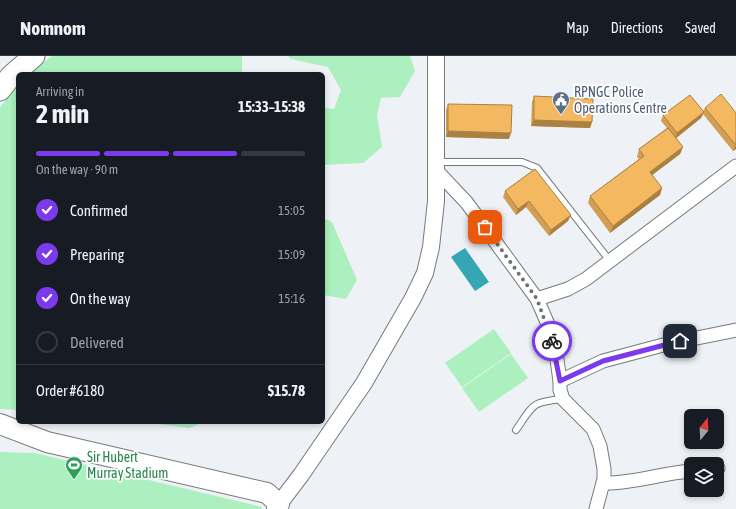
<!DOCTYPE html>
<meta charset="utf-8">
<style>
body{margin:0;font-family:"Asap Condensed",sans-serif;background:#242831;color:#f1f3f6;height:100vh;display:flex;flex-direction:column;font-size:15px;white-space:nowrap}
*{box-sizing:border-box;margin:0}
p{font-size:13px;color:#9ea1a6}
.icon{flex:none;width:22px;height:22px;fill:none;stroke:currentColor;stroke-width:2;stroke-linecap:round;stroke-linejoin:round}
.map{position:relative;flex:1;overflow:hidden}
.side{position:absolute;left:16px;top:16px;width:309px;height:352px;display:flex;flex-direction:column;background:#171b24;border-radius:6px;box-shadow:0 2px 6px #0003}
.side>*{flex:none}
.needle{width:26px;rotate:18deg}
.tools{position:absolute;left:684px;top:353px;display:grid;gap:8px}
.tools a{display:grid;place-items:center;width:40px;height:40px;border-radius:6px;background:#171b24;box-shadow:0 2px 6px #0003;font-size:20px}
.pin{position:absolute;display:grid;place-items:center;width:34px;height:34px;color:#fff;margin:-17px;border-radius:8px;box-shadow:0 2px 6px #0006}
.courier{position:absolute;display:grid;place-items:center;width:40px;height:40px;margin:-20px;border:3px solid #7c3aed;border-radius:50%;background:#fff;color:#222;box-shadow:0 1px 5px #0007}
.overview em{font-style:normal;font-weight:700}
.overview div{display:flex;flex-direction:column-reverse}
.overview{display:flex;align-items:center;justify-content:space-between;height:68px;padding:0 20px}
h1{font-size:26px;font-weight:700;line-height:30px}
.bar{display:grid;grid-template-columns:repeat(4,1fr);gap:6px 4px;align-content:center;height:48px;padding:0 20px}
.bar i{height:5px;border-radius:3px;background:#363941}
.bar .on{background:#7c3aed}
.bar p{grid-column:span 4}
.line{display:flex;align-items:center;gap:10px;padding:0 20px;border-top:1px solid #363941}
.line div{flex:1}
ol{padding:0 20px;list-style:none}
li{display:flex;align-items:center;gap:12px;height:44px}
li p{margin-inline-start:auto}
li .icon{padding:4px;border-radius:50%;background:#7c3aed;color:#fff;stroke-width:4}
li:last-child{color:#9ea1a6}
li i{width:22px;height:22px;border:2px solid #363941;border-radius:50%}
header{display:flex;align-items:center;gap:24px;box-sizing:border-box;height:56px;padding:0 20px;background:#171b24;border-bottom:1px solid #363941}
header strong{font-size:19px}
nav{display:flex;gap:22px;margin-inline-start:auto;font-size:14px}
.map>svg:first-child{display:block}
.green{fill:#abf0be}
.water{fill:#35a6b4}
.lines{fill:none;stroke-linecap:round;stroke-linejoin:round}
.service-casing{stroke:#767a7d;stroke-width:8}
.minor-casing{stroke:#767a7d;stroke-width:15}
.tertiary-casing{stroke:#767a7d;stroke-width:18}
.primary-casing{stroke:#767a7d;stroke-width:22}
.trunk-casing{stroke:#767a7d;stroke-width:23}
.service{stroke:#fff;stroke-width:6}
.minor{stroke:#fff;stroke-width:13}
.tertiary{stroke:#fff;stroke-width:16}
.primary{stroke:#fff;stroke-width:20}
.trunk{stroke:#fff;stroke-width:21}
.wall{fill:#d19e53}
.shaded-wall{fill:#aa8143}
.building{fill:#f3b860;stroke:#aa8143}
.done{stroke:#6f7173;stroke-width:4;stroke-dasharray:0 7.2}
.route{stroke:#7c3aed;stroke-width:5}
.labels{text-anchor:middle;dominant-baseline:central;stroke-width:3.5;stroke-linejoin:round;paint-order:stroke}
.service-label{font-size:14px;fill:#4e5e75;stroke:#fff;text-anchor:start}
.leisure-label{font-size:14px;fill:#27864d;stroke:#fff;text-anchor:start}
</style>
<header>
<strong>Nomnom</strong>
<nav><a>Map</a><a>Directions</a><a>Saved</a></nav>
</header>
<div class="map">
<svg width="736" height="453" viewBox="0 0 736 453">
<rect width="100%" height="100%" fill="#eef2f6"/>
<g class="green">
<polygon points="52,0 242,0 242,18 29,18"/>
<polygon points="288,0 410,0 415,15 400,41 381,42 377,59 382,91 363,107 323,109 323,51 334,53 341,34 328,11 291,3"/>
<polygon points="18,30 18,354 0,353 0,51"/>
<polygon points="323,162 332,166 357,224 346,243 323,239"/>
<polygon points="494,273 511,297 462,331 445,307"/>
<polygon points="511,298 528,322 479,356 462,332"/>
<polygon points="144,366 204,366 189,372"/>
<polygon points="0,396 35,397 262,451 261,453 0,453"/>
</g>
<polygon class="water" points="465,192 489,226 475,235 451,201"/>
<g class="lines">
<g class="service-casing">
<g id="service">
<polyline points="436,106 522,106 537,112 610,205"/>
<path d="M516 374C534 348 531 346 563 343"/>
</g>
</g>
<g class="minor-casing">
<g id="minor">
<polyline points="436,114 467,147 537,243 547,266 556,297 560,325 560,334 563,343 593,373 600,390 604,413 604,423 596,453"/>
<polyline points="537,243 568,233 586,223 736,110"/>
<polyline points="560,325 603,305 667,288 736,274"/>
<polyline points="717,412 718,412"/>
<path d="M603 427C632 428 662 417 691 415"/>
</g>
</g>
<g class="tertiary-casing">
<polyline id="tertiary" points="279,448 301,419 364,327 413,242 425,217 431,191 436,145 436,0"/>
</g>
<g class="primary-casing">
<polyline id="primary" points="0,368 47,386 267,437 279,448 277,453"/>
</g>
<g class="trunk-casing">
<polyline id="trunk" points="0,34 11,20 34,0"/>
</g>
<use href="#service" class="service"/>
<use href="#minor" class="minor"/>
<use href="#tertiary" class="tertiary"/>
<use href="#primary" class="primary"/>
<use href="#trunk" class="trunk"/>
</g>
<g class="wall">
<polygon points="534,40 592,66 590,72 531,70 532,46"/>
<polygon points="448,48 509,83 446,81 446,54"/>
<polygon points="705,52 736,57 736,93 733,95 703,58 701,62 676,82 683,91 680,98 652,119 662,132 660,139 610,177 588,147 590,140 639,103 637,101 639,93 667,72 661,65 663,59 703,56"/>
<polygon points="535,113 568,165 549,180 526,151 516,159 503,141 505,135"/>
</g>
<g class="shaded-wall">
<polygon points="704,56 701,62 675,83 677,77"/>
<polygon points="534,64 592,66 590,72 531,70"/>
<polygon points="448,75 511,77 509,83 446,81"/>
<polygon points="736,89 736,93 733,95"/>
<polygon points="683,91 680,98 647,123 650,116"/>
<polygon points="662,132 660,139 610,177 613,170"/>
<polygon points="529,145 526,151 516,159 518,153"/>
<polygon points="571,159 568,165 549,180 551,174"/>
</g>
<g class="building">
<polygon points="721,38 736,57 736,89 705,52"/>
<polygon points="690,39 704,56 677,77 663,59"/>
<polygon points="534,40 593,43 592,66 534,64"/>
<polygon points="448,48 512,49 511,77 448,75"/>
<polygon points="668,72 683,91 650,116 662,132 613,170 590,140 644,100 639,93"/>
<polygon points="535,113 571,159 551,174 529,145 518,153 505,135"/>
</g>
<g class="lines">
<polyline class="done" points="485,171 537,243 552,285"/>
<polyline class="route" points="552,285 560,325 603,305 680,285"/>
</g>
<defs>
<g id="civic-pin" transform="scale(0.9)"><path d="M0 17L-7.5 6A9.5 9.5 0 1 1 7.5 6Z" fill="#5c6f8a" stroke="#fff"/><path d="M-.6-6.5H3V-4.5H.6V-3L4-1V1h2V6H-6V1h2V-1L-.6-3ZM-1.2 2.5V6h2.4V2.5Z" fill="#fff"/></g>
<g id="stadium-pin" transform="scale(0.9)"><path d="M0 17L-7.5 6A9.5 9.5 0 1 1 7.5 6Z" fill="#2e9e5b" stroke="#fff"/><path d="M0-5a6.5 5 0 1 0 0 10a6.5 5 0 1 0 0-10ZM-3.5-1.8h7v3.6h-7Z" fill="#fff"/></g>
</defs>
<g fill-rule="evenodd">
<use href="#civic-pin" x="561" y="44"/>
<use href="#stadium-pin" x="74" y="409"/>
</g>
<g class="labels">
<g class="service-label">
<text x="574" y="36">RPNGC Police<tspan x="574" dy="16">Operations Centre</tspan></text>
</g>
<g class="leisure-label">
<text x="87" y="401">Sir Hubert<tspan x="87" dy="16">Murray Stadium</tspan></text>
</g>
</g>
</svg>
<div class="tools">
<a><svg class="needle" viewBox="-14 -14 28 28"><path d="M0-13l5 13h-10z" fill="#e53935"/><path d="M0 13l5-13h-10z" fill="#9ea1a6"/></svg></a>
<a><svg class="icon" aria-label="layers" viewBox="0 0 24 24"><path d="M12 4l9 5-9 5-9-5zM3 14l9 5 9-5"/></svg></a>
</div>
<div class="pin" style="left:485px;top:171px;background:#ea580c"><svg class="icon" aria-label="bag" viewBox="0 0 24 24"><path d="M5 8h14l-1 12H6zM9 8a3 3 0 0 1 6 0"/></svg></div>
<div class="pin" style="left:680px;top:285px;background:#1f2937"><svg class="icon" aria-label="home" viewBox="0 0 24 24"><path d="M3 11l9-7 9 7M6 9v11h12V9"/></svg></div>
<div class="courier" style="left:552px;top:285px"><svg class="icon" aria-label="bike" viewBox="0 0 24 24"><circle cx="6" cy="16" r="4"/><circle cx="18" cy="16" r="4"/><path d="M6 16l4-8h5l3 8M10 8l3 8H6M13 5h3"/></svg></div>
<section class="side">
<div class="overview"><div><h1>2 min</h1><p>Arriving in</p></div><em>15:33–15:38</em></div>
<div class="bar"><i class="on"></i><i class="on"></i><i class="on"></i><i></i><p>On the way · 90 m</p></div>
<ol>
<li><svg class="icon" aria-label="check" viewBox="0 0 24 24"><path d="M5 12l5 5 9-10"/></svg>Confirmed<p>15:05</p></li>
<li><svg class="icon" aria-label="check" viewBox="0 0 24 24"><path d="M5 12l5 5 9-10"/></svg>Preparing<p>15:09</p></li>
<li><svg class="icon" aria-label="check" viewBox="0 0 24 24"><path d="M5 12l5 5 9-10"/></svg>On the way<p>15:16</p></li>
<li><i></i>Delivered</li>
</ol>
<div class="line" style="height:52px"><div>Order #6180</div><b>$15.78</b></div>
</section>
</div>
